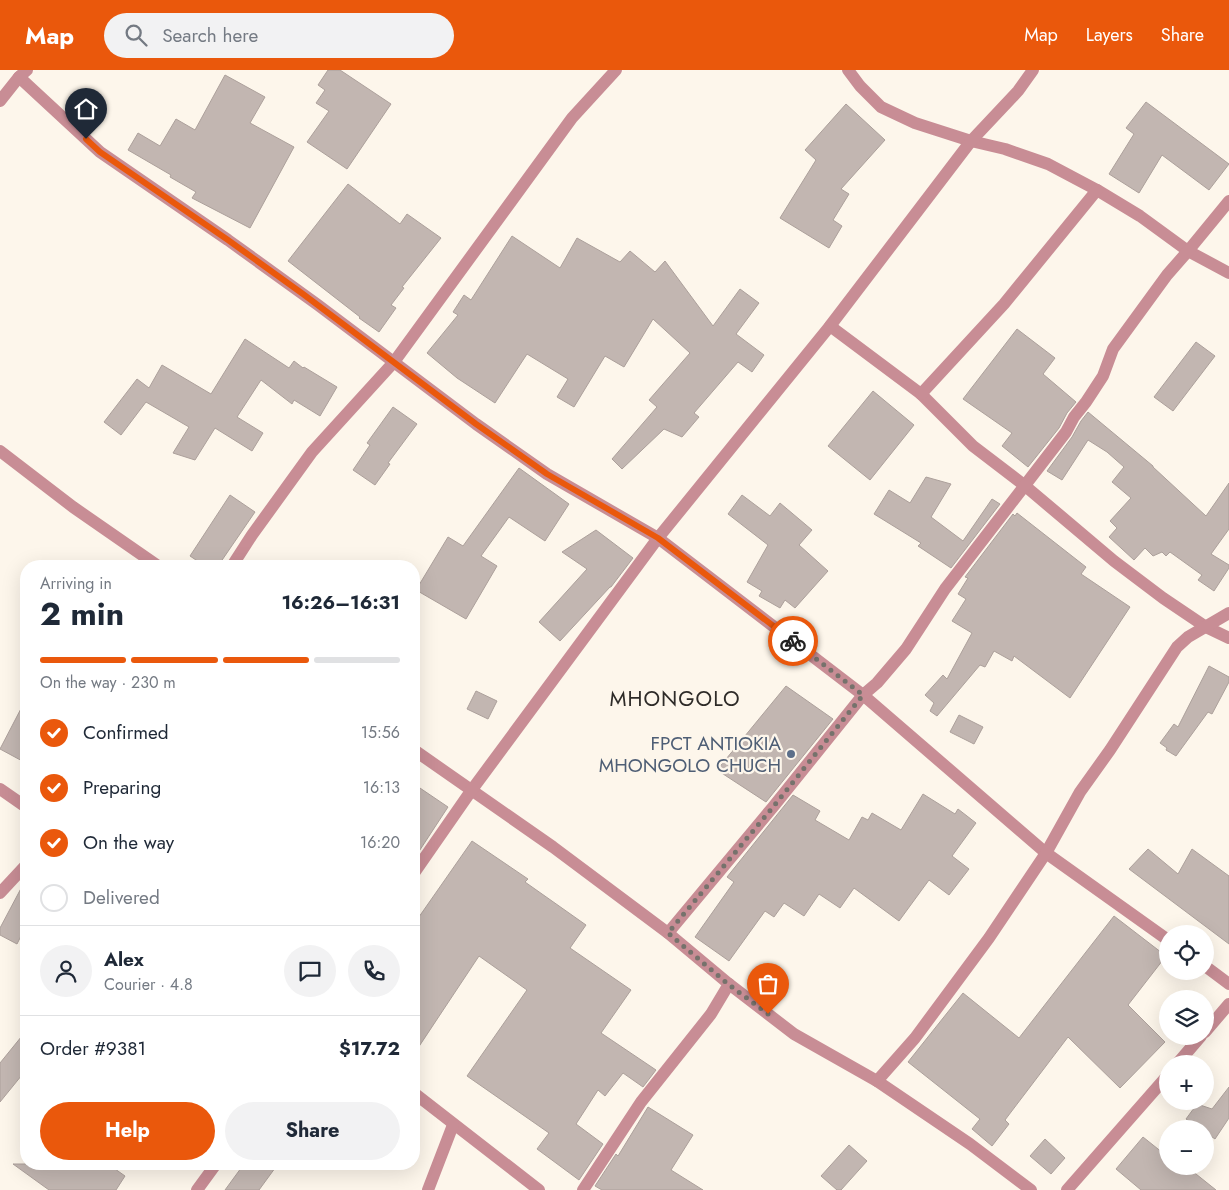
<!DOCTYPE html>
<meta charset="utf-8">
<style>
body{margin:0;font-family:Jost,sans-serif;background:#f2f2f3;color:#1f2937;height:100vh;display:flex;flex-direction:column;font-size:19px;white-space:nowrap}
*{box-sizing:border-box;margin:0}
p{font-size:16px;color:#747a83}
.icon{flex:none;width:28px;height:28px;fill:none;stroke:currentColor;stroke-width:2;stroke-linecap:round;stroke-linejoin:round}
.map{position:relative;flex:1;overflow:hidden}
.side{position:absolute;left:20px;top:490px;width:400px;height:610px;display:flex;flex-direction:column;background:#fff;border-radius:20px;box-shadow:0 5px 20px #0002}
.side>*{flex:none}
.controls{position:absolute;left:1159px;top:855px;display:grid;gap:10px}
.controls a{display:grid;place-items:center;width:55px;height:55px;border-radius:50%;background:#fff;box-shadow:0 5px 20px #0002;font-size:25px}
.pin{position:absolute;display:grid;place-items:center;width:42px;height:42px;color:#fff;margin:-51px -21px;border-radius:50% 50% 50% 0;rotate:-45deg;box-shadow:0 0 5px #0007}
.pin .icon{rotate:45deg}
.courier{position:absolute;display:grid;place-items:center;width:50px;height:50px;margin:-25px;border:4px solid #ea580c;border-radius:50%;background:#fff;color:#222;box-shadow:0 1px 6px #0007}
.overview em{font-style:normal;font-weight:700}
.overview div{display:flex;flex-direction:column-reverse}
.overview{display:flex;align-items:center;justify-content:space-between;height:85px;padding:0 20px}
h1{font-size:32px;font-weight:700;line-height:38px}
.bar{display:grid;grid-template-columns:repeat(4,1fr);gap:8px 5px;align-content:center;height:60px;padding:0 20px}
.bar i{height:6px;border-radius:4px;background:#e0e1e3}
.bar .active{background:#ea580c}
.bar p{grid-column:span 4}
.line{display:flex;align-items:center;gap:12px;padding:0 20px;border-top:1px solid #e0e1e3}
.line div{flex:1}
.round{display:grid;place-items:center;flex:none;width:52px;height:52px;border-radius:26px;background:#f2f2f3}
ol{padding:0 20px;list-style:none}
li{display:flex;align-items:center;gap:15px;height:55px}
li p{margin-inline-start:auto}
li .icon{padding:5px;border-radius:50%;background:#ea580c;color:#fff;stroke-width:4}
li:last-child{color:#747a83}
li i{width:28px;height:28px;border:2px solid #e0e1e3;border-radius:50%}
.action{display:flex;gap:10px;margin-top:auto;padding:10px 20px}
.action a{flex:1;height:58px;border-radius:30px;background:#ea580c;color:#fff;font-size:20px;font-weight:700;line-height:58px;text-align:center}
.action a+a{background:#f2f2f3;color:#1f2937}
header{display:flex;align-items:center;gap:30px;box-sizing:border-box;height:70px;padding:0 25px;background:#ea580c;color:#fff}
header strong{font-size:24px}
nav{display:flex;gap:28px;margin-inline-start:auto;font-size:18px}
.search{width:350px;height:45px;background:#f2f2f3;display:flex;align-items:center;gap:12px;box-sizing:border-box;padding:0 18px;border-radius:28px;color:#747a83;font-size:19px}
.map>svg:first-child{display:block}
.building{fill:#c2b6b1;stroke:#aca09b}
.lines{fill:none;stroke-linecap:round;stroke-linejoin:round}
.minor{stroke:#c88d95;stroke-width:12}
.done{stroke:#76726c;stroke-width:5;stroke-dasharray:0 9}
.route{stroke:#ea580c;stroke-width:6}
.service-dot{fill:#5c6f8a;stroke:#fdf6eb;stroke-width:2}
.labels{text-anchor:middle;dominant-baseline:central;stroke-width:4.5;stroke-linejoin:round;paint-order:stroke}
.service-label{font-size:19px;fill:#4e5e75;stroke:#fdf6eb;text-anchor:end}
.quarter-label{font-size:21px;letter-spacing:1px;fill:#2e2b28;stroke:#fdf6eb}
</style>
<header>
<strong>Map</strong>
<div class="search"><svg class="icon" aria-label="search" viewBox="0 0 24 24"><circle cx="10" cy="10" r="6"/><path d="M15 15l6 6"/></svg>Search here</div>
<nav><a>Map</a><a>Layers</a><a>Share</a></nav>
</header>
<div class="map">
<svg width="1229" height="1120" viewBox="0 0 1229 1120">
<rect width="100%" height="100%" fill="#fdf6eb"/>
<g class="building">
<polygon points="328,0 340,0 391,34 347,99 307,72 329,41 316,33 325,20 318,15"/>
<polygon points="225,5 265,27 250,53 294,77 250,158 192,128 196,122 170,107 171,105 128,80 138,63 160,76 176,49 195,60"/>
<polygon points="1146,32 1229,94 1209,120 1162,85 1139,123 1109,104 1134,64 1126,58"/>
<polygon points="846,34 885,70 841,119 849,124 833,150 842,156 829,178 780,148 816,90 805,80"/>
<polygon points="348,114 400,154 407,144 441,168 402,217 404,218 391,235 396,238 379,262 359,248 360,247 288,191"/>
<polygon points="512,166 560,198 577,168 620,192 630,181 655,202 665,191 713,256 740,219 759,233 736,264 764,285 752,302 738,292 694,343 699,347 682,367 664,359 622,399 612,389 657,337 649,330 690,283 653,249 624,297 605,286 574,337 557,327 568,309 527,284 495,333 457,308 427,283 458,245 453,242 464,225 471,230"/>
<polygon points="1017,259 1055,288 1043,304 1076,332 1067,343 1059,358 1028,397 1002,376 1012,363 963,329"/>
<polygon points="245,269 289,298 294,291 303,298 304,297 337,317 320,346 294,330 292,334 261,310 237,347 263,363 252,381 215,358 195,390 173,383 189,357 146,332 121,365 104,352 137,309 149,318 162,295 211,324"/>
<polygon points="1196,272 1215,286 1173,341 1154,327"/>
<polygon points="873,321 914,355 870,410 828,376"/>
<polygon points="393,337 417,354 388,393 390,394 375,415 353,400 370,375 367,373"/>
<polygon points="1088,342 1153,396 1153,397 1206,446 1229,413 1229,459 1211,484 1229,495 1229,498 1214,521 1198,510 1202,505 1170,482 1166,486 1162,482 1153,486 1145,478 1134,490 1109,467 1117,458 1110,451 1131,428 1112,412 1124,397 1107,382 1088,370 1062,410 1047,401 1072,367 1081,351"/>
<polygon points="519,398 569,434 545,471 509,447 481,486 497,496 466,549 416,520 448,467 463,476"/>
<polygon points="926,407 951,414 931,447 963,471 992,429 1000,434 951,498 918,476 921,473 874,444 889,420 910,433"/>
<polygon points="230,425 255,442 218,496 205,496 190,486"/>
<polygon points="742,425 770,446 780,433 812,460 799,475 828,501 795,538 785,530 780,538 759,526 762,521 747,512 768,475 728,444"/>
<polygon points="1017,443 1086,497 1081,504 1130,537 1070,628 1014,586 1012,591 994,581 985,597 980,595 937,646 930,641 934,633 925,625 943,605 947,609 972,563 952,551 966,529 958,524 968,508 965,507 1013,444 1015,446"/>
<polygon points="596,460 633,488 611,517 610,517 560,571 539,552 587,499 562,482"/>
<polygon points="1209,596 1229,607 1229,612 1212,644 1208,642 1176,686 1166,680 1167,678 1160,673 1174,654 1178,657"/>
<polygon points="786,616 833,649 766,732 717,700"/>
<polygon points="476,621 497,631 488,649 467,639"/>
<polygon points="26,629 26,693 0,679"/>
<polygon points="959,645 983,657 974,674 950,662"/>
<polygon points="414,714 448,737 414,789"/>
<polygon points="923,724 955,744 958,739 976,753 952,786 969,799 949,825 929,810 899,851 854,818 840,838 819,824 804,846 784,833 774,847 765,841 729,891 695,867 734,812 727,807 793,725 820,741 815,750 849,770 862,747 868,750 872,743 901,760"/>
<polygon points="472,771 528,809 525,812 586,855 570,878 631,920 601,963 656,1000 643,1017 623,1003 605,1026 598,1020 576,1054 603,1074 579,1110 537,1079 549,1063 467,1006 527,920 479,886 414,984 414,854"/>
<polygon points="1148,779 1178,804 1192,779 1229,806 1229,874 1129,799"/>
<polygon points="26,809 26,856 17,874 0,865 0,858"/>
<polygon points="1114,846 1166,886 1128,935 1165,972 1120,1018 1068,967 1005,1050 1009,1054 992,1076 972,1059 980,1049 908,992 963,923 1019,968"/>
<polygon points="26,961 26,1000 0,1032 0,993"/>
<polygon points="1229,1017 1229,1048 1215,1069 1205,1062 1205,1059 1200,1059 1186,1049 1197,1034 1212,1039"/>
<polygon points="648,1037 693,1065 671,1100 703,1120 602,1120 595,1116 616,1084 618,1086"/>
<polygon points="1143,1067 1168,1087 1168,1096 1186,1096 1216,1120 1141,1120 1116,1099"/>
<polygon points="1045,1069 1065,1088 1051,1104 1030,1086"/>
<polygon points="849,1075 867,1091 841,1120 837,1120 821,1106"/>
<polygon points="13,1094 108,1094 125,1106 116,1120 49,1120"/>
<polygon points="244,1094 278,1094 259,1120 225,1120"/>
</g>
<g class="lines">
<g class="minor">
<polyline points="848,0 860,16 881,37 915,53 971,71 1005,79 1048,94 1097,120 1140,146 1188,181 1229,203"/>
<polyline points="19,7 100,82 228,170 318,235 476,354 547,404 658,468 863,625 1046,783 1168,870"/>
<polyline points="0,31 19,7 27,0"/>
<polyline points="830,256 921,324 973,376 1024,415 1114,491 1163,528 1206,557 1229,568"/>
<polyline points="921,324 1004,234 1097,120"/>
<polyline points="0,381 73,437 158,496"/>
<polyline points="232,496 252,465 312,382 394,292 572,48 616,0"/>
<polyline points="414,680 553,777 668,863 729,914 794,964 877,1011 970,1074 1031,1120"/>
<polyline points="0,719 26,737"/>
<polyline points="414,803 471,721 658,468 830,256 971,71 1018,21 1033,0"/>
<polyline points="0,823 26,795"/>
<polyline points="668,863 773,737 863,625 877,613 906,579 945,519 1066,362 1074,347 1086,332 1103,306 1113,279 1167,205 1188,181 1229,131"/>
<polyline points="1205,896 1229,914"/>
<polyline points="1205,962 1229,934"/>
<polyline points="1177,994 1201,966"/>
<polyline points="877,1011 915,968 989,868 1046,783 1080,722 1110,680 1177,577 1188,567 1229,543"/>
<polyline points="414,1023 539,1120"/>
<polyline points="197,1120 216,1094"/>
<polyline points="428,1120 453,1055"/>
<polyline points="583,1120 641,1032 711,944 729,914"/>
<polyline points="1067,1120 1168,1005"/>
</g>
</g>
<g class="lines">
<polyline class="done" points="768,944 728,914 668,863 773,737 863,625 793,571"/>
<polyline class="route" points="86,69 100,82 228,170 303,224 476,354 547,404 658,468 793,571"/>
</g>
<circle class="service-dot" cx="791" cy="684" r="5"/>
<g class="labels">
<g class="service-label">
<text x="781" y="673">FPCT ANTIOKIA<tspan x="781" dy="22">MHONGOLO CHUCH</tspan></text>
</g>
<g class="quarter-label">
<text x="675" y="629">MHONGOLO</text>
</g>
</g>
</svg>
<div class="controls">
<a><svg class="icon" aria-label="locate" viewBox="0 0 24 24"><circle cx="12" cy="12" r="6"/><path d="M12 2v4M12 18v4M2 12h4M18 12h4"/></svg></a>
<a><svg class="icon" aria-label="layers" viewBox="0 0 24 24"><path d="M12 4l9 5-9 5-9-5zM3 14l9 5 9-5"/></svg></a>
<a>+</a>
<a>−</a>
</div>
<div class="pin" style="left:768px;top:944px;background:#ea580c"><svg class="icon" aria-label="bag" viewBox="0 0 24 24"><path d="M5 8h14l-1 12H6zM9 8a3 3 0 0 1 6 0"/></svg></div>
<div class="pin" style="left:86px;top:69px;background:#1f2937"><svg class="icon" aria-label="home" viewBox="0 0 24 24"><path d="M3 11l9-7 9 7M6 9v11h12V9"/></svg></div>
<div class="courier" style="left:793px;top:571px"><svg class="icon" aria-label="bike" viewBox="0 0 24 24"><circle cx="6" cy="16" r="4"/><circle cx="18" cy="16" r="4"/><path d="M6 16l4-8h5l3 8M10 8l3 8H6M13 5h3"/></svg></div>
<section class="side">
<div class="overview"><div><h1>2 min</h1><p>Arriving in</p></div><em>16:26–16:31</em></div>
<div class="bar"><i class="active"></i><i class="active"></i><i class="active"></i><i></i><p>On the way · 230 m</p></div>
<ol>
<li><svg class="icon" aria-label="check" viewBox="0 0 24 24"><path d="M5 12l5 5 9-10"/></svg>Confirmed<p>15:56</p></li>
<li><svg class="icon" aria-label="check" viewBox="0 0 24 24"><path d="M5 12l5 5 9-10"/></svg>Preparing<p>16:13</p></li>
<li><svg class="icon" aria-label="check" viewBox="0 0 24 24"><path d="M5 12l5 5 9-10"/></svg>On the way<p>16:20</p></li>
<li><i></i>Delivered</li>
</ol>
<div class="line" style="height:90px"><a class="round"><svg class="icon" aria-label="person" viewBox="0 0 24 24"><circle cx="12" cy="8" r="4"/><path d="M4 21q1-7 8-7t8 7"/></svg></a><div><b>Alex</b><p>Courier · 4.8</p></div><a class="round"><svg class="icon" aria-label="chat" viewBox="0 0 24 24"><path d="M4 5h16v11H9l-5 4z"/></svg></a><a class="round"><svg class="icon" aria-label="phone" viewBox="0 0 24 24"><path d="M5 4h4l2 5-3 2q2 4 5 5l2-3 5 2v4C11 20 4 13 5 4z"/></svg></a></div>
<div class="line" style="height:65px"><div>Order #9381</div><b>$17.72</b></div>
<div class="action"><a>Help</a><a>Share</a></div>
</section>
</div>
